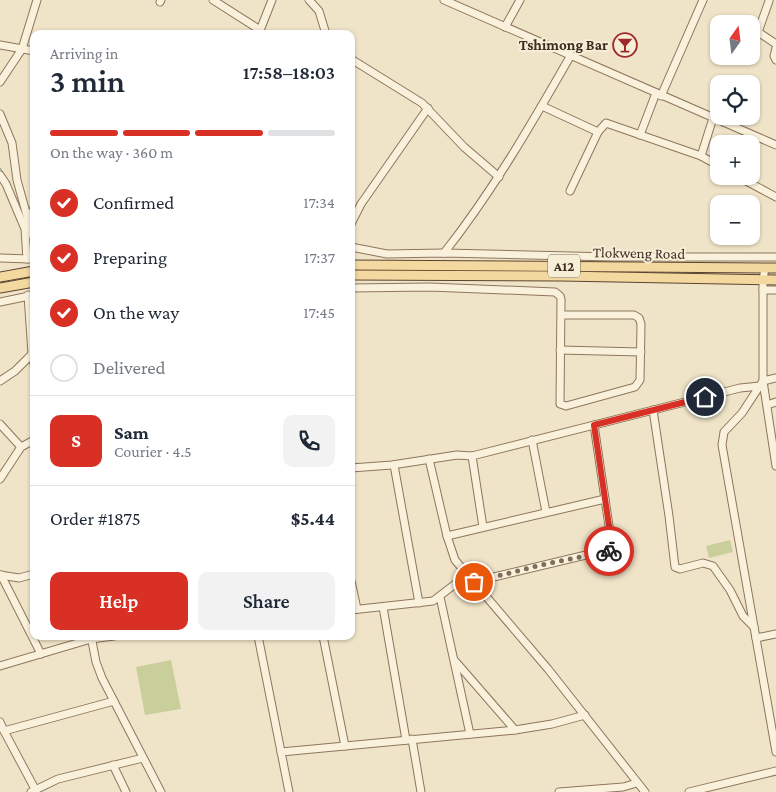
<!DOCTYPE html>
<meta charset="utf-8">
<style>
body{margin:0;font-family:"Crimson Pro",serif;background:#f2f2f3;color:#1f2937;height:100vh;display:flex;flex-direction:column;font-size:19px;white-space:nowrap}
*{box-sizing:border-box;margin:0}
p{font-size:16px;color:#747a83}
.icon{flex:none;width:28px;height:28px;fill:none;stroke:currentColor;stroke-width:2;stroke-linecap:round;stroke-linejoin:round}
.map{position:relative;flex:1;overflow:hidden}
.drawer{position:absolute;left:30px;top:30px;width:325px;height:610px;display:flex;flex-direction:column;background:#fff;border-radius:10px;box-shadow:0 1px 4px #0004}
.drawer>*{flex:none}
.needle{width:32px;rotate:14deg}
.buttons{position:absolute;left:710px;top:15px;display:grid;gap:10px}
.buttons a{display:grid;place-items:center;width:50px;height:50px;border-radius:10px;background:#fff;box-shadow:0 1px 4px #0004;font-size:25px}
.pin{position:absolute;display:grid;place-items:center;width:42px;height:42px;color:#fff;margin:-21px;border:2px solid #fff;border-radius:50%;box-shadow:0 1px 5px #0007}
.courier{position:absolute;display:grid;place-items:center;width:50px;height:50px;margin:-25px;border:4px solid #d93025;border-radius:50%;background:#fff;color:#222;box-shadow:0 1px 6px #0007}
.summary em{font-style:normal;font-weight:600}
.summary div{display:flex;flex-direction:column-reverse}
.summary{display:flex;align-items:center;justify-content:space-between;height:85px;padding:0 20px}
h1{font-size:32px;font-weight:600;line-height:38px}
.bar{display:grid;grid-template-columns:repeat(4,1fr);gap:8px 5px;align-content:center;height:60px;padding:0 20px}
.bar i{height:6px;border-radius:4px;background:#e0e1e3}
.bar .active{background:#d93025}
.bar p{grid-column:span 4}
.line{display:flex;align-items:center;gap:12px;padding:0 20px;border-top:1px solid #e0e1e3}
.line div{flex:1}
.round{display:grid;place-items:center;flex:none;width:52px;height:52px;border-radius:10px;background:#f2f2f3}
ol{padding:0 20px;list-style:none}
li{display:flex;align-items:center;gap:15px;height:55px}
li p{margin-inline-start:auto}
li .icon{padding:5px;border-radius:50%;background:#d93025;color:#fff;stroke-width:4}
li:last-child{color:#747a83}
li i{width:28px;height:28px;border:2px solid #e0e1e3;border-radius:50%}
.action{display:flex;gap:10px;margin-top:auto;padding:10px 20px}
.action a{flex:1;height:58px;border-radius:10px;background:#d93025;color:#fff;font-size:20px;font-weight:600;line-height:58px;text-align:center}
.action a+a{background:#f2f2f3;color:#1f2937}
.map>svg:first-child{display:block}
.green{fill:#c9cf9b}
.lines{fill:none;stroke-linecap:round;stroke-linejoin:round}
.stream{stroke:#6f938a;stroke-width:1}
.minor-casing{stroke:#8d765c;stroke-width:9}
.major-casing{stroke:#5b4430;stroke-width:11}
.minor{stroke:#faf1dc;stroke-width:7}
.major{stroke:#f3d9a0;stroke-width:9}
.done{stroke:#7c6e5b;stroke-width:5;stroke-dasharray:0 9}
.route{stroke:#d93025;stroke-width:6}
.labels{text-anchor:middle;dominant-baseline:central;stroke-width:4;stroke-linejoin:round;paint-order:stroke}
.shield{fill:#f7eed8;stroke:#756857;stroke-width:1}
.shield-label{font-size:14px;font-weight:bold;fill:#3d2e20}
.poi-label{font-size:15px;font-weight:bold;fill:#3d2e20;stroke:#f7eed8;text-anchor:end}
.street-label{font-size:15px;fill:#3d2e20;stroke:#f7eed8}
</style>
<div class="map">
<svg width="776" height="792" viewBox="0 0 776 792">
<rect width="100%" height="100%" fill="#f0e4c8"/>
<g class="green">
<polygon points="730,540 733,552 709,558 706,546"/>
<polygon points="171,660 181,709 145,715 136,667"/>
</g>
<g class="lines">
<polyline class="stream" points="0,168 9,182"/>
<g class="minor-casing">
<g id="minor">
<polyline points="213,0 260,30"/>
<polyline points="309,0 319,11 326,34"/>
<polyline points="444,0 776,145"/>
<polyline points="769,1 758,32 776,44"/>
<polyline points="160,2 161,0"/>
<polyline points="505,27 520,0"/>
<polyline points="259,33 272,0"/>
<polyline points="0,45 34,51"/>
<polyline points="776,48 774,56 776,60"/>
<polyline points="351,59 422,103 464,147 499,177"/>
<polyline points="0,82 22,49 37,0"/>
<polyline points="661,96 703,0"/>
<polyline points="542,106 598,132"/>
<polyline points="0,114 12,143 17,180 34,241"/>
<polyline points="640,135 656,93"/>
<polyline points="701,156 719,166"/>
<polyline points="0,175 6,184 25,229 27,259"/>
<polyline points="737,176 776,197"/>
<polyline points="570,191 598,132 606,123 701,156 713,118"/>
<polyline points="29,219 34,208"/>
<polyline points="351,224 361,204 428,108"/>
<polyline points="351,247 387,254 444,253 613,257 776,257"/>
<path d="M444 253C493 191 532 123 571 55"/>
<polyline points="0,258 30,259 34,257"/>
<polyline points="765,268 763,280 763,381 776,466"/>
<polyline points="351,288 430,287 555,292 560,296 561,299 560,404 566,406 635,387 640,380 641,324 639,318 634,315 561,315"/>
<polyline points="763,290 776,290"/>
<polyline points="28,295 32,354 34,364"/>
<polyline points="0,302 34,295"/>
<polyline points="560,350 641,352"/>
<polyline points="776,378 763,381 742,413 724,432 722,445 776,752"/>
<polyline points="0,381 15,371 32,354"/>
<polyline points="767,405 776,402"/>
<polyline points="653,410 669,516 675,567 680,569 703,563 713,566 730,590 743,616 754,627"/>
<polyline points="0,424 21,447"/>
<polyline points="532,440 546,512"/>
<polyline points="472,456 483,527"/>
<polyline points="429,459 447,536 455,560 548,669 645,792"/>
<polyline points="394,465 419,603"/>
<polyline points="351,468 392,465 457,455 472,456 740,388 760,386"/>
<polyline points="0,479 21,447 34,440"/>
<polyline points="447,536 605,499"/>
<polyline points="0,575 19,578 34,574"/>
<polyline points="1,575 41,654"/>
<polyline points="351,581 357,609"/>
<polyline points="473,582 611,549 612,546 594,425"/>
<polyline points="440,597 470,734"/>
<polyline points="383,607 406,740"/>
<polyline points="351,610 433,601 467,575"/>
<polyline points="91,636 96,662 102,678 161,792"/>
<polyline points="258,636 289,792"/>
<polyline points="323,636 345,746"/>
<polyline points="756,638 776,634"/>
<polyline points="456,662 515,730"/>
<polyline points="0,666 91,639 114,636"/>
<polyline points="0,722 4,731"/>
<polyline points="412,739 421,792"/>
<polyline points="281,752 515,730 552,724 585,715"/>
<polyline points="113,765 126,792"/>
<polyline points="35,789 4,731 114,701"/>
<polyline points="31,792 58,779 143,758"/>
<polyline points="559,792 623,787 637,783"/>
<polyline points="689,792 776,771"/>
</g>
</g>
<g class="major-casing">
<g id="major">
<polyline points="351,265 776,268"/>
<polyline points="351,275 561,276 776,280"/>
<polyline points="0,277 34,271"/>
<polyline points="0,288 34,282"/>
</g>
</g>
<use href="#minor" class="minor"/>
<use href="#major" class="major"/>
</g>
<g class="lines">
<polyline class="done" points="474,582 541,565 609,551"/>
<polyline class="route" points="609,551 612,546 594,425 705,397"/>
</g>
<defs>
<g id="bar-ring" transform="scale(1.25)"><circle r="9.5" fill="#f7eed8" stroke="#9e2a2b" stroke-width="1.5"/><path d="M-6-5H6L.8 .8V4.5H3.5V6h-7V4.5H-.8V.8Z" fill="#9e2a2b"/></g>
</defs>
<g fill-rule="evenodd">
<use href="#bar-ring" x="625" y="45"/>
</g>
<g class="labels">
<rect class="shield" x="548" y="254.5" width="32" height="23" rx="4"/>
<g class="shield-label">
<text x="564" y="266">A12</text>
</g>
<g class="poi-label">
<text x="608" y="45">Tshimong Bar</text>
</g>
<g class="street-label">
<text transform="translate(639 253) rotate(1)">Tlokweng Road</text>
</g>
</g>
</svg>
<div class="buttons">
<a><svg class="needle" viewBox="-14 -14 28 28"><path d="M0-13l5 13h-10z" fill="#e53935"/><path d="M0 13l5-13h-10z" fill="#747a83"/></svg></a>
<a><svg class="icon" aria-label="locate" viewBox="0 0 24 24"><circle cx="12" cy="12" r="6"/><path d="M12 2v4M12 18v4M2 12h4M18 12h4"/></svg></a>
<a>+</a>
<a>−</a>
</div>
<div class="pin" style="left:474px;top:582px;background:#ea580c"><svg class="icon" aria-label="bag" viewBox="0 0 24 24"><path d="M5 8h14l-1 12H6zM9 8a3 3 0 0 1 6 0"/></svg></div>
<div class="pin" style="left:705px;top:397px;background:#1f2937"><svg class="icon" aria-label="home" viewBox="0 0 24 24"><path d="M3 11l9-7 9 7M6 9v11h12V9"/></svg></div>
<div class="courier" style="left:609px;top:551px"><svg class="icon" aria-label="bike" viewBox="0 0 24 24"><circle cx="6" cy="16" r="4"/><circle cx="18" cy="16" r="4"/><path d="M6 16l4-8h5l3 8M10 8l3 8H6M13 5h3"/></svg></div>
<section class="drawer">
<div class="summary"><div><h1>3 min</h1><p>Arriving in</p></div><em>17:58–18:03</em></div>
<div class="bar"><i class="active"></i><i class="active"></i><i class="active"></i><i></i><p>On the way · 360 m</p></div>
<ol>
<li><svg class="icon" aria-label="check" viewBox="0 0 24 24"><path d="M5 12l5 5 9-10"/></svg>Confirmed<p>17:34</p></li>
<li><svg class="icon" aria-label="check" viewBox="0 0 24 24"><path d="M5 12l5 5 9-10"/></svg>Preparing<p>17:37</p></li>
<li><svg class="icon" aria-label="check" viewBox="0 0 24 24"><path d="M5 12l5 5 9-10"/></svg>On the way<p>17:45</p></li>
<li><i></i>Delivered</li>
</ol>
<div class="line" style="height:90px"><b class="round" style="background:#d93025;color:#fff">S</b><div><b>Sam</b><p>Courier · 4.5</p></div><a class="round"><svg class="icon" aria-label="phone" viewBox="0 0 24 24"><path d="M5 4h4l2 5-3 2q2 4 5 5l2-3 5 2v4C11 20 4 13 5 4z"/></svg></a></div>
<div class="line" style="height:65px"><div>Order #1875</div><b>$5.44</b></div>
<div class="action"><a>Help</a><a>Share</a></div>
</section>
</div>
